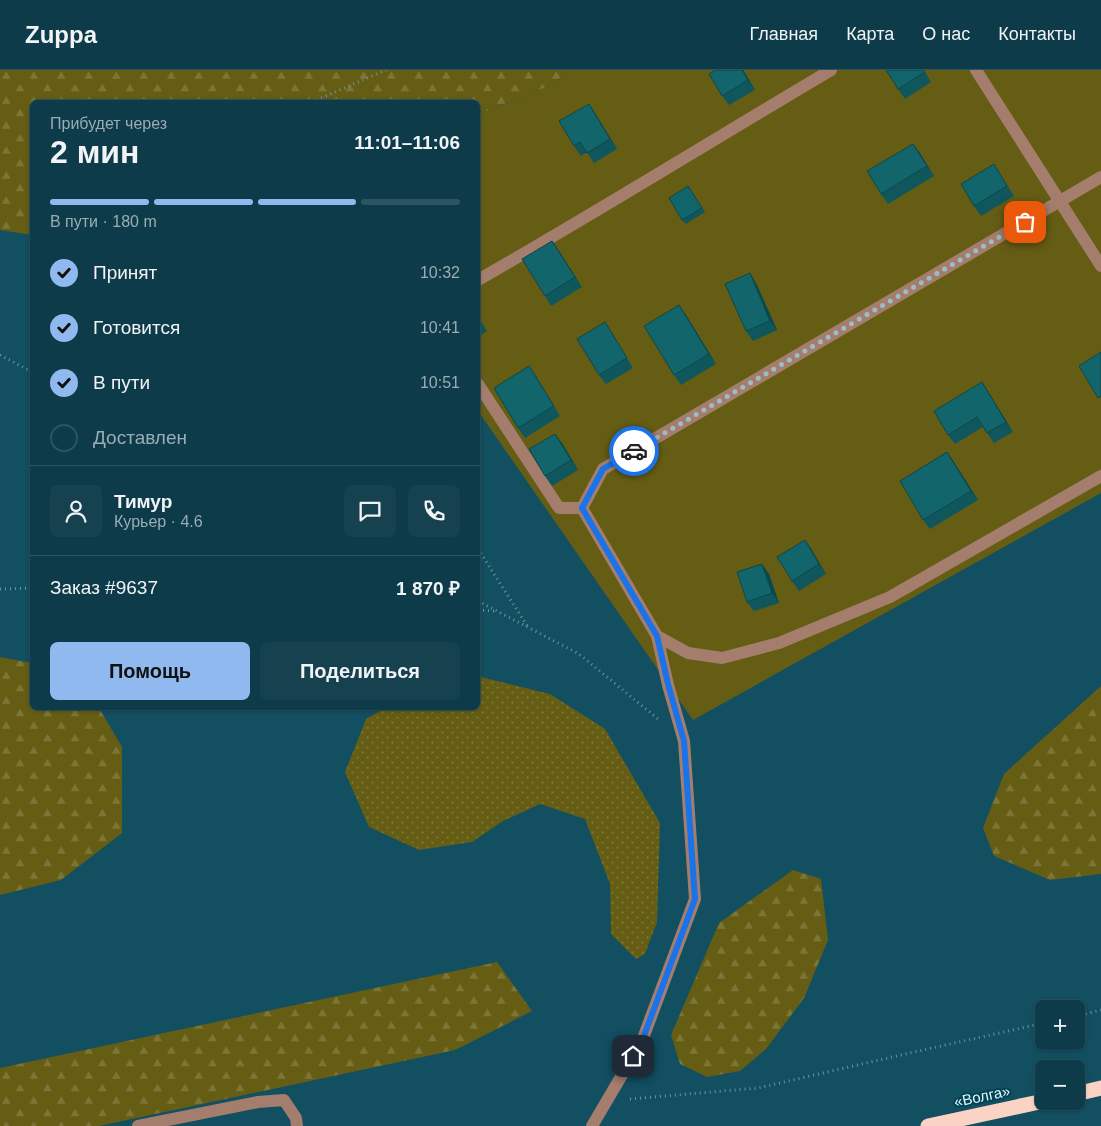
<!DOCTYPE html>
<html lang="ru">
<meta charset="utf-8">
<style>
body{margin:0;font-family:Helvetica,sans-serif;background:#164250;color:#f1f3f6;height:100vh;display:flex;flex-direction:column;font-size:19px;white-space:nowrap}
*{box-sizing:border-box;margin:0}
p{font-size:16px;color:#9aadb4}
.icon{flex:none;width:28px;height:28px;fill:none;stroke:currentColor;stroke-width:2;stroke-linecap:round;stroke-linejoin:round}
.map{position:relative;flex:1;overflow:hidden}
.details{position:absolute;left:30px;top:30px;width:450px;height:610px;display:flex;flex-direction:column;background:#0d3b49;border-radius:8px;box-shadow:0 1px 4px #0004,0 0 0 1px #2d5561}
.details>*{flex:none}
.fabs{position:absolute;left:1035px;top:930px;display:grid;gap:10px}
.fabs a{display:grid;place-items:center;width:50px;height:50px;border-radius:8px;background:#0d3b49;box-shadow:0 1px 4px #0004,0 0 0 1px #2d5561;font-size:25px}
.pin{position:absolute;display:grid;place-items:center;width:42px;height:42px;color:#fff;margin:-21px;border-radius:10px;box-shadow:0 2px 8px #0006}
.courier{position:absolute;display:grid;place-items:center;width:50px;height:50px;margin:-25px;border:4px solid #1a73e8;border-radius:50%;background:#fff;color:#222;box-shadow:0 1px 6px #0007}
.summary em{font-style:normal;font-weight:600}
.summary div{display:flex;flex-direction:column-reverse}
.summary{display:flex;align-items:center;justify-content:space-between;height:85px;padding:0 20px}
h1{font-size:32px;font-weight:600;line-height:38px}
.bar{display:grid;grid-template-columns:repeat(4,1fr);gap:8px 5px;align-content:center;height:60px;padding:0 20px}
.bar i{height:6px;border-radius:4px;background:#2d5561}
.bar .active{background:#90b9f0}
.bar p{grid-column:span 4}
.line{display:flex;align-items:center;gap:12px;padding:0 20px;border-top:1px solid #2d5561}
.line div{flex:1}
.round{display:grid;place-items:center;flex:none;width:52px;height:52px;border-radius:8px;background:#164250}
ol{padding:0 20px;list-style:none}
li{display:flex;align-items:center;gap:15px;height:55px}
li p{margin-inline-start:auto}
li .icon{padding:5px;border-radius:50%;background:#90b9f0;color:#111;stroke-width:4}
li:last-child{color:#9aadb4}
li i{width:28px;height:28px;border:2px solid #2d5561;border-radius:50%}
.primary-button{display:flex;gap:10px;margin-top:auto;padding:10px 20px}
.primary-button a{flex:1;height:58px;border-radius:8px;background:#90b9f0;color:#111;font-size:20px;font-weight:600;line-height:58px;text-align:center}
.primary-button a+a{background:#164250;color:#f1f3f6}
header{display:flex;align-items:center;gap:30px;box-sizing:border-box;height:70px;padding:0 25px;background:#0d3b49;border-bottom:1px solid #2d5561}
header strong{font-size:24px}
nav{display:flex;gap:28px;margin-inline-start:auto;font-size:18px}
.map>svg:first-child{display:block}
.grass{fill:url(#grass-dots)}
.forest{fill:url(#forest-firs)}
.garden{fill:#665d14}
.lines{fill:none;stroke-linecap:round;stroke-linejoin:round}
.path{stroke:#6995a2;stroke-width:3;stroke-dasharray:1 4;stroke-linecap:butt}
.minor{stroke:#a57d6d;stroke-width:12}
.highway{stroke:#fbd3c4;stroke-width:15}
.wall{fill:#0f575c}
.shaded-wall{fill:#0c474b}
.building{fill:#11656b;stroke:#0c474b}
.done{stroke:#9bbdc7;stroke-width:5;stroke-dasharray:0 9}
.route{stroke:#1a73e8;stroke-width:6}
.labels{text-anchor:middle;dominant-baseline:central;stroke-width:4;stroke-linejoin:round;paint-order:stroke}
.street-label{font-size:15px;fill:#e6f8fe;stroke:#004456}
</style>
<header>
<strong>Zuppa</strong>
<nav><a>Главная</a><a>Карта</a><a>О нас</a><a>Контакты</a></nav>
</header>
<div class="map">
<svg width="1101" height="1056" viewBox="0 0 1101 1056">
<defs>
<pattern id="grass-dots" width="8" height="8" patternUnits="userSpaceOnUse" patternTransform="scale(1.25)"><rect width="8" height="8" fill="#665d14"/><path d="M2 2h.1M6 6h.1" fill="none" stroke="#7c7537" stroke-width="1.8" stroke-linecap="round"/></pattern>
<pattern id="forest-firs" width="22" height="20" patternUnits="userSpaceOnUse" patternTransform="scale(1.25)"><rect width="22" height="20" fill="#665d14"/><path d="M5 1l3.5 6h-7zM16 11l3.5 6h-7z" fill="#7c7537"/></pattern>
</defs>
<rect width="100%" height="100%" fill="#114f61"/>
<polygon class="grass" points="481,607 550,624 605,659 660,753 657,852 645,884 636,889 611,864 610,814 585,749 540,734 503,751 472,772 419,780 369,757 345,702 366,649 385,638 478,638 478,608"/>
<g class="forest">
<polygon points="0,0 570,0 552,15 478,45 478,32 32,32 32,165 0,160"/>
<polygon points="0,587 32,593 32,638 99,638 122,677 122,763 61,810 0,825"/>
<polygon points="1101,616 1101,804 1050,810 994,786 983,758 1004,704"/>
<polygon points="793,800 821,809 828,870 804,928 766,979 740,1001 707,1007 680,994 671,965 719,853"/>
<polygon points="497,892 532,941 455,980 99,1056 0,1056 0,998"/>
</g>
<polygon class="garden" points="570,0 1101,0 1101,423 693,650 478,341 478,45 552,15"/>
<g class="lines">
<g class="path">
<polyline points="312,32 386,0"/>
<polyline points="0,285 32,302"/>
<polyline points="478,479 528,557"/>
<polyline points="0,519 32,518"/>
<polyline points="478,531 579,584 658,649"/>
<polyline points="478,540 494,541"/>
<polyline points="1076,946 1101,940"/>
<polyline points="630,1029 758,1018 901,985 1044,953"/>
</g>
<g class="minor">
<polyline points="976,0 1101,196"/>
<path d="M478 210C597 142 713 70 831 0"/>
<polyline points="478,314 559,438 582,438 657,566 668,615 684,671 695,829 642,971 592,1056"/>
<polyline points="582,438 603,399 1101,107"/>
<polyline points="657,566 688,583 722,588 779,573 890,527 1101,406"/>
<polyline points="138,1056 258,1032 284,1030 296,1048 297,1056"/>
</g>
<g class="highway">
<polyline points="1076,1024 1101,1018"/>
<polyline points="928,1056 1044,1031"/>
</g>
</g>
<g class="wall">
<polygon points="743,0 755,20 729,35 722,26"/>
<polygon points="924,0 931,12 905,29 898,19"/>
<polygon points="589,34 617,79 594,93 587,82 581,86 574,76"/>
<polygon points="913,74 934,106 888,134 881,124"/>
<polygon points="1000,104 1014,126 981,146 974,136"/>
<polygon points="688,116 705,142 686,154 682,150"/>
<polygon points="552,171 582,217 551,236 545,226"/>
<polygon points="756,213 777,260 753,271 746,261"/>
<polygon points="686,245 716,294 681,315 674,305"/>
<polygon points="478,246 487,261 478,267"/>
<polygon points="605,252 633,298 606,314 599,305"/>
<polygon points="536,306 560,346 525,368 518,358"/>
<polygon points="982,312 1013,362 994,373 983,357 955,374 948,365"/>
<polygon points="562,373 578,400 552,416 545,406"/>
<polygon points="947,382 978,430 930,459 923,450"/>
<polygon points="805,470 826,504 799,521 792,511"/>
<polygon points="769,504 779,533 754,541 747,532"/>
</g>
<g class="shaded-wall">
<polygon points="742,0 743,0 755,20 748,10"/>
<polygon points="589,34 595,43 617,79 610,69"/>
<polygon points="913,74 920,83 934,106 927,96"/>
<polygon points="552,171 559,181 582,217 575,207"/>
<polygon points="750,203 756,213 777,260 770,251"/>
<polygon points="679,235 686,245 716,294 709,284"/>
<polygon points="982,312 988,321 1013,362 1006,352"/>
<polygon points="555,364 562,373 578,400 571,390"/>
<polygon points="947,382 954,392 978,430 971,421"/>
<polygon points="805,470 812,480 826,504 819,494"/>
<polygon points="762,494 769,504 779,533 772,523"/>
</g>
<g class="building">
<polygon points="715,0 742,0 748,10 722,26 709,4"/>
<polygon points="886,0 923,0 925,2 898,19"/>
<polygon points="589,34 610,69 587,83 580,72 574,76 559,51"/>
<polygon points="913,74 927,96 881,124 867,101"/>
<polygon points="994,94 1007,116 974,136 961,114"/>
<polygon points="688,116 702,138 682,150 669,128"/>
<polygon points="552,171 575,207 545,226 522,189"/>
<polygon points="750,203 770,251 746,261 725,214"/>
<polygon points="679,235 709,284 674,305 644,256"/>
<polygon points="605,252 627,288 599,305 577,269"/>
<polygon points="1101,282 1101,326 1098,328 1079,296"/>
<polygon points="529,296 554,336 518,358 494,318"/>
<polygon points="982,312 1006,352 987,363 977,347 948,365 934,341"/>
<polygon points="555,364 571,390 545,406 529,379"/>
<polygon points="947,382 971,421 923,450 900,411"/>
<polygon points="805,470 819,494 792,511 777,487"/>
<polygon points="762,494 772,523 747,532 737,502"/>
</g>
<g class="lines">
<polyline class="done" points="634,381 1025,152"/>
<polyline class="route" points="633,986 642,971 695,829 684,671 668,614 657,566 582,438 603,399 634,381"/>
</g>
<g class="labels">
<g class="street-label">
<text transform="translate(982 1026) rotate(-12)">«Волга»</text>
</g>
</g>
</svg>
<div class="fabs">
<a>+</a>
<a>−</a>
</div>
<div class="pin" style="left:1025px;top:152px;background:#ea580c"><svg class="icon" aria-label="bag" viewBox="0 0 24 24"><path d="M5 8h14l-1 12H6zM9 8a3 3 0 0 1 6 0"/></svg></div>
<div class="pin" style="left:633px;top:986px;background:#1f2937"><svg class="icon" aria-label="home" viewBox="0 0 24 24"><path d="M3 11l9-7 9 7M6 9v11h12V9"/></svg></div>
<div class="courier" style="left:634px;top:381px"><svg class="icon" aria-label="car" viewBox="0 0 24 24"><path d="M5 17H2v-5l4-1 3-4h7l3 4 3 1v5h-3M9 17h6M6 11h13"/><circle cx="7" cy="17" r="2"/><circle cx="17" cy="17" r="2"/></svg></div>
<section class="details">
<div class="summary"><div><h1>2 мин</h1><p>Прибудет через</p></div><em>11:01–11:06</em></div>
<div class="bar"><i class="active"></i><i class="active"></i><i class="active"></i><i></i><p>В пути · 180 m</p></div>
<ol>
<li><svg class="icon" aria-label="check" viewBox="0 0 24 24"><path d="M5 12l5 5 9-10"/></svg>Принят<p>10:32</p></li>
<li><svg class="icon" aria-label="check" viewBox="0 0 24 24"><path d="M5 12l5 5 9-10"/></svg>Готовится<p>10:41</p></li>
<li><svg class="icon" aria-label="check" viewBox="0 0 24 24"><path d="M5 12l5 5 9-10"/></svg>В пути<p>10:51</p></li>
<li><i></i>Доставлен</li>
</ol>
<div class="line" style="height:90px"><a class="round"><svg class="icon" aria-label="person" viewBox="0 0 24 24"><circle cx="12" cy="8" r="4"/><path d="M4 21q1-7 8-7t8 7"/></svg></a><div><b>Тимур</b><p>Курьер · 4.6</p></div><a class="round"><svg class="icon" aria-label="chat" viewBox="0 0 24 24"><path d="M4 5h16v11H9l-5 4z"/></svg></a><a class="round"><svg class="icon" aria-label="phone" viewBox="0 0 24 24"><path d="M5 4h4l2 5-3 2q2 4 5 5l2-3 5 2v4C11 20 4 13 5 4z"/></svg></a></div>
<div class="line" style="height:65px"><div>Заказ #9637</div><b>1 870 ₽</b></div>
<div class="primary-button"><a>Помощь</a><a>Поделиться</a></div>
</section>
</div>
